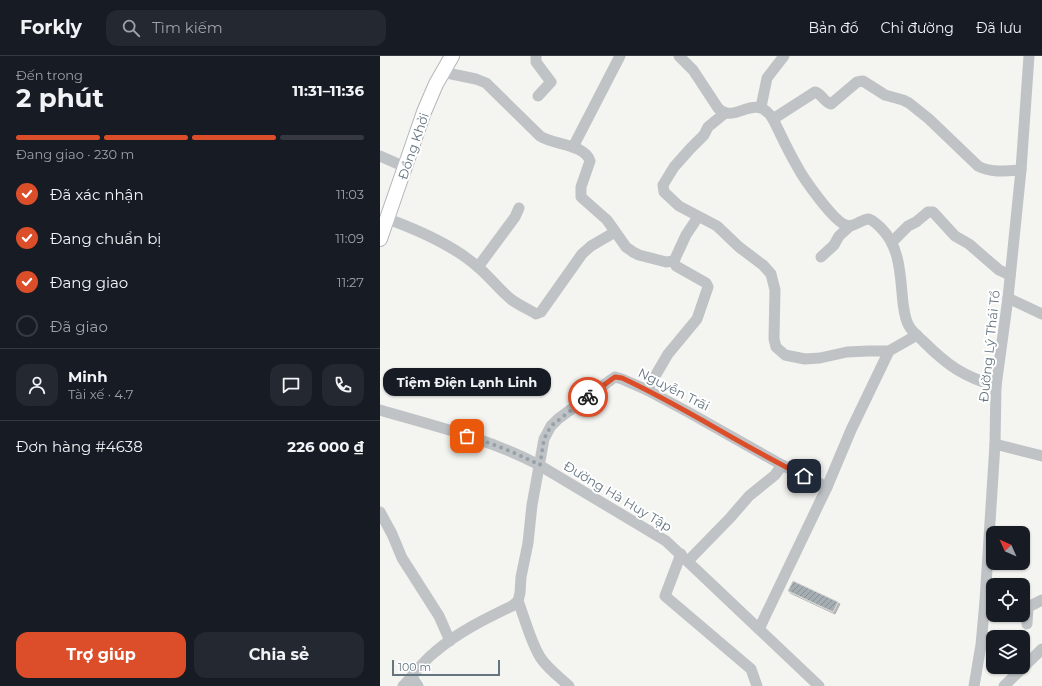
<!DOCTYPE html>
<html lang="vi">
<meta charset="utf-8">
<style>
body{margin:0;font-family:Montserrat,sans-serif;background:#242831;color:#f1f3f6;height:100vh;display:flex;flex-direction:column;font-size:15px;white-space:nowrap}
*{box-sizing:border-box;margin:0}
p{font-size:13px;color:#9ea1a6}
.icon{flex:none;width:22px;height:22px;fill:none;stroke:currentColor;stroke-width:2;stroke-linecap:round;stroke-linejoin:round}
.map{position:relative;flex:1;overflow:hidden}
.panel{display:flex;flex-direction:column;background:#171b24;width:380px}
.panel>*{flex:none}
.needle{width:26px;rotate:315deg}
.controls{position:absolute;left:606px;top:470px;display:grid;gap:8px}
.controls a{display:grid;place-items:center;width:44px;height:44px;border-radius:8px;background:#171b24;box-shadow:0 1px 3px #0004;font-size:20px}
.scale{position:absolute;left:12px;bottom:10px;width:108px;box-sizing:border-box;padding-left:4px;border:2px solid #647580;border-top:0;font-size:11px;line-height:14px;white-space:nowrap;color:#647580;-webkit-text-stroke:3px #fff;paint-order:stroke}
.pin{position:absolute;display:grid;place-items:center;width:34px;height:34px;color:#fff;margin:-17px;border-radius:8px;box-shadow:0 2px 6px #0006}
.courier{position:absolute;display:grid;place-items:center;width:40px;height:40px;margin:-20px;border:3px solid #dc4e29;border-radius:50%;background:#fff;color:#222;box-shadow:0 1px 5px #0007}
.bubble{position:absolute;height:28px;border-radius:12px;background:#171b24;box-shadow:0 1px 3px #0004;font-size:13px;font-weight:700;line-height:28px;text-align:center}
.head em{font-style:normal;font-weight:700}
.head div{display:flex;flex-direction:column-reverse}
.head{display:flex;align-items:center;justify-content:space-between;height:68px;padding:0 16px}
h1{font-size:26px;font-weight:700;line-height:30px}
.bar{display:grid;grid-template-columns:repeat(4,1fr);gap:6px 4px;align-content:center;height:48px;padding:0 16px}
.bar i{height:5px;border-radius:3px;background:#363941}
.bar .selected{background:#dc4e29}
.bar p{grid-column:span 4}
.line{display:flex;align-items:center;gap:10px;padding:0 16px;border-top:1px solid #363941}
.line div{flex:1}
.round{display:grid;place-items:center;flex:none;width:42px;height:42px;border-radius:12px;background:#242831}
ol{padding:0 16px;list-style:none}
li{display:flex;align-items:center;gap:12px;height:44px}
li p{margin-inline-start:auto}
li .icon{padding:4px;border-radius:50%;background:#dc4e29;color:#fff;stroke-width:4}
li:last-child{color:#9ea1a6}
li i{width:22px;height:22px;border:2px solid #363941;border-radius:50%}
.primary-button{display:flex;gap:8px;margin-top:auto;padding:8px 16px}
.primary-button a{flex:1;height:46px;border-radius:12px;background:#dc4e29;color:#fff;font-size:16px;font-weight:700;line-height:46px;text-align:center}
.primary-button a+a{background:#242831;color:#f1f3f6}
header{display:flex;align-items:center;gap:24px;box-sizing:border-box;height:56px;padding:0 20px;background:#171b24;border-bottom:1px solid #363941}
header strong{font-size:19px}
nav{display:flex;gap:22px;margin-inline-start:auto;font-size:14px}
.search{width:280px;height:36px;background:#242831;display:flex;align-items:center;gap:10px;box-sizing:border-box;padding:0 14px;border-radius:12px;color:#9ea1a6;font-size:15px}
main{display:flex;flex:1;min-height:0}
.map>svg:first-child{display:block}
.building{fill:url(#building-hatch);stroke:#d6d6d3;filter:url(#shadow)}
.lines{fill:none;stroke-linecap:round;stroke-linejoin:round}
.major-casing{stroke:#b2b7ba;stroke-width:16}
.minor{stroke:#bfc3c6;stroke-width:11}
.major{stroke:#fff;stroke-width:14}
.done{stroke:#96a1a8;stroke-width:4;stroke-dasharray:0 7.2}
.route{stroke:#dc4e29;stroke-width:5}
.labels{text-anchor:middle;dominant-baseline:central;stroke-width:4;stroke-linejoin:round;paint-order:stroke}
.street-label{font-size:13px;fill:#647580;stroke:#fff}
</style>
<header>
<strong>Forkly</strong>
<div class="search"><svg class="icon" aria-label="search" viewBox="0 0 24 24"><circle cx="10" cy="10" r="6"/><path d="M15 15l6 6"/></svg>Tìm kiếm</div>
<nav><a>Bản đồ</a><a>Chỉ đường</a><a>Đã lưu</a></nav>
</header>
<main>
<section class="panel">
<div class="head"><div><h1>2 phút</h1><p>Đến trong</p></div><em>11:31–11:36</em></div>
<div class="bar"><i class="selected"></i><i class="selected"></i><i class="selected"></i><i></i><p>Đang giao · 230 m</p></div>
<ol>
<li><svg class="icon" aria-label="check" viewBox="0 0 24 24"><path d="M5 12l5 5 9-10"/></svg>Đã xác nhận<p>11:03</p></li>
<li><svg class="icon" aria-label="check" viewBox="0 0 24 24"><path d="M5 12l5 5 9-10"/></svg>Đang chuẩn bị<p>11:09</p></li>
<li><svg class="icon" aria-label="check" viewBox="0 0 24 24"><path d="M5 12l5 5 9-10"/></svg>Đang giao<p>11:27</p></li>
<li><i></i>Đã giao</li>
</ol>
<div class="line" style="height:72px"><a class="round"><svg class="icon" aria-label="person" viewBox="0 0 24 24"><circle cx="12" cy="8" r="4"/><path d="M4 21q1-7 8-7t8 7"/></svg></a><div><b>Minh</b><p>Tài xế · 4.7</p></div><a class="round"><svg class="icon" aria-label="chat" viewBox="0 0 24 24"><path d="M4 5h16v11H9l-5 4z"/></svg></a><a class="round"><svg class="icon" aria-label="phone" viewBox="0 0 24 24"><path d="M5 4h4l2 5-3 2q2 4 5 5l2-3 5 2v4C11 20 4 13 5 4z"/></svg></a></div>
<div class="line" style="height:52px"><div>Đơn hàng #4638</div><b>226 000 ₫</b></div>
<div class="primary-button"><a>Trợ giúp</a><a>Chia sẻ</a></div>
</section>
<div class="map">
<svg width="662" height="630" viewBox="0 0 662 630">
<defs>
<pattern id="building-hatch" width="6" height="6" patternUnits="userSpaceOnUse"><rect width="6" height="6" fill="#a4adb1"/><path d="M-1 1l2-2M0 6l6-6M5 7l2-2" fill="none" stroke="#899195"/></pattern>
<filter id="shadow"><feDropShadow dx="2" dy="2" stdDeviation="0" flood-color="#0004"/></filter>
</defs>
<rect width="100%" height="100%" fill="#f4f4f1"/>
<polygon class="building" points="413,525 458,546 453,556 408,535"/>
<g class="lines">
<g class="major-casing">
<polyline id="major" points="0,183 44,56 56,28 72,0"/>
</g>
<g class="minor">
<polyline points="156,0 156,6 171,26 158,40"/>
<path d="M299 0 313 14 338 52C354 70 375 34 393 63 401 79 408 95 417 110 423 122 454 166 466 169 474 172 481 163 489 163 494 165 497 168 501 172 521 192 520 220 523 247 524 254 525 264 529 270 532 276 539 281 544 286 567 309 584 321 616 330"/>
<path d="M62 16 96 23 106 27 160 80C173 89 205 88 210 105L201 131V141L227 164 246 191 253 196 259 199 286 206 294 205 306 179 318 161"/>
<polyline points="381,51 387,22 404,0"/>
<polyline points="345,57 328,71 324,79 310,93 294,111 283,129 284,136 299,150 337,170 359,191 383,209 391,218 395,234 394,283 396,291 405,299 425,303 440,302 467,296 488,295 509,295"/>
<path d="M393 63 435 36C441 37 444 46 451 48L477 26 483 25 505 39 523 44 529 47 549 63 598 110C611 117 627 115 641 114"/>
<polyline points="193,91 240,0"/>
<polyline points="0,100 25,111"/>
<path d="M8 163C38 174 75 190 99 212 111 222 120 235 132 244 140 250 149 253 156 258L161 256 202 198 211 190 235 176"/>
<polyline points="512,186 528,170 536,166 548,156 553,156 575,180 589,188 619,214 630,219"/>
<polyline points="441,201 454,189 459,180 470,170"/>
<polyline points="98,211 135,161 139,152"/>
<polyline points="628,242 662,258"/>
<polyline points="267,334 288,298 317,263 328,231 326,227 296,210 294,205"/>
<path d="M0 354C54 370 110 383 159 409L286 485 439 630"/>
<polyline points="615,388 662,400"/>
<polyline points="0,456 12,478 22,502 59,560 70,585"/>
<polyline points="301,498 285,540 371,613 377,630"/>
<polyline points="308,505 350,462 369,440 395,419 402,409"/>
<path d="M138 545C145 563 150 584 160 601 167 612 179 621 189 630"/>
<polyline points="643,550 648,551 662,544"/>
<polyline points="647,568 648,551"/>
<polyline points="379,573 447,431 471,374 509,295 537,279"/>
<polyline points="32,621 38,630"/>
<path d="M23 630C34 619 42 606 55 596 78 576 105 563 132 550L138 545 140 537 141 521 148 487 152 449 164 383 171 370 178 363 232 323 235 321 242 323 267 334 308 356 402 409 447 431"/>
<polyline points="594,630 601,589 605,545 615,388 616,330 628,242 641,114 649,0"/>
<polyline points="624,630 662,593"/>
</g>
<use href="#major" class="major"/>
</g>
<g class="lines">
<path class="done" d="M87 380C112 387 136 397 160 409L164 383 171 370 208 341"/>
<path class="route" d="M208 341 232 323 235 321 242 322C305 351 362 390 424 420"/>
</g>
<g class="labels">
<g class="street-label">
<text transform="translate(33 90) rotate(-71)">Đồng Khởi</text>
<text transform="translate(609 290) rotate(-84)">Đường Lý Thái Tổ</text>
<text transform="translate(294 333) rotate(27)">Nguyễn Trãi</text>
<text transform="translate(238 440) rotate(31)">Đường Hà Huy Tập</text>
</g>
</g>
</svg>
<div class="controls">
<a><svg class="needle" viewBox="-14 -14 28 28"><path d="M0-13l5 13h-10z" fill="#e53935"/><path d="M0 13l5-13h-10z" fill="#9ea1a6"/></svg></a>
<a><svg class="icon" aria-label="locate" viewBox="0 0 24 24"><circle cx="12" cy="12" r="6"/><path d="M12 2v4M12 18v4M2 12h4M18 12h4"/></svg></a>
<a><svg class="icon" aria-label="layers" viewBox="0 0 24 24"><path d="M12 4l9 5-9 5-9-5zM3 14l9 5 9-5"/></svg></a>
</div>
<div class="scale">100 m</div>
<div class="pin" style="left:87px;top:380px;background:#ea580c"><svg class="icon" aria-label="bag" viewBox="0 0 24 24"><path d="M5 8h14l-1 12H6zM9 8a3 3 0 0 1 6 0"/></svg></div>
<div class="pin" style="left:424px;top:420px;background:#1f2937"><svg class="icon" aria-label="home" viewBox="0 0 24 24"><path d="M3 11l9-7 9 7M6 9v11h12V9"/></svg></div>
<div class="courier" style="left:208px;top:341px"><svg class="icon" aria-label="bike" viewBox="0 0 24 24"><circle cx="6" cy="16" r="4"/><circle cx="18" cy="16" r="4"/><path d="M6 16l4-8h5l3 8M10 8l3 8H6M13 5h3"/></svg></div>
<div class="bubble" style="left:3px;top:312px;width:168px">Tiệm Điện Lạnh Linh</div>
</div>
</main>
